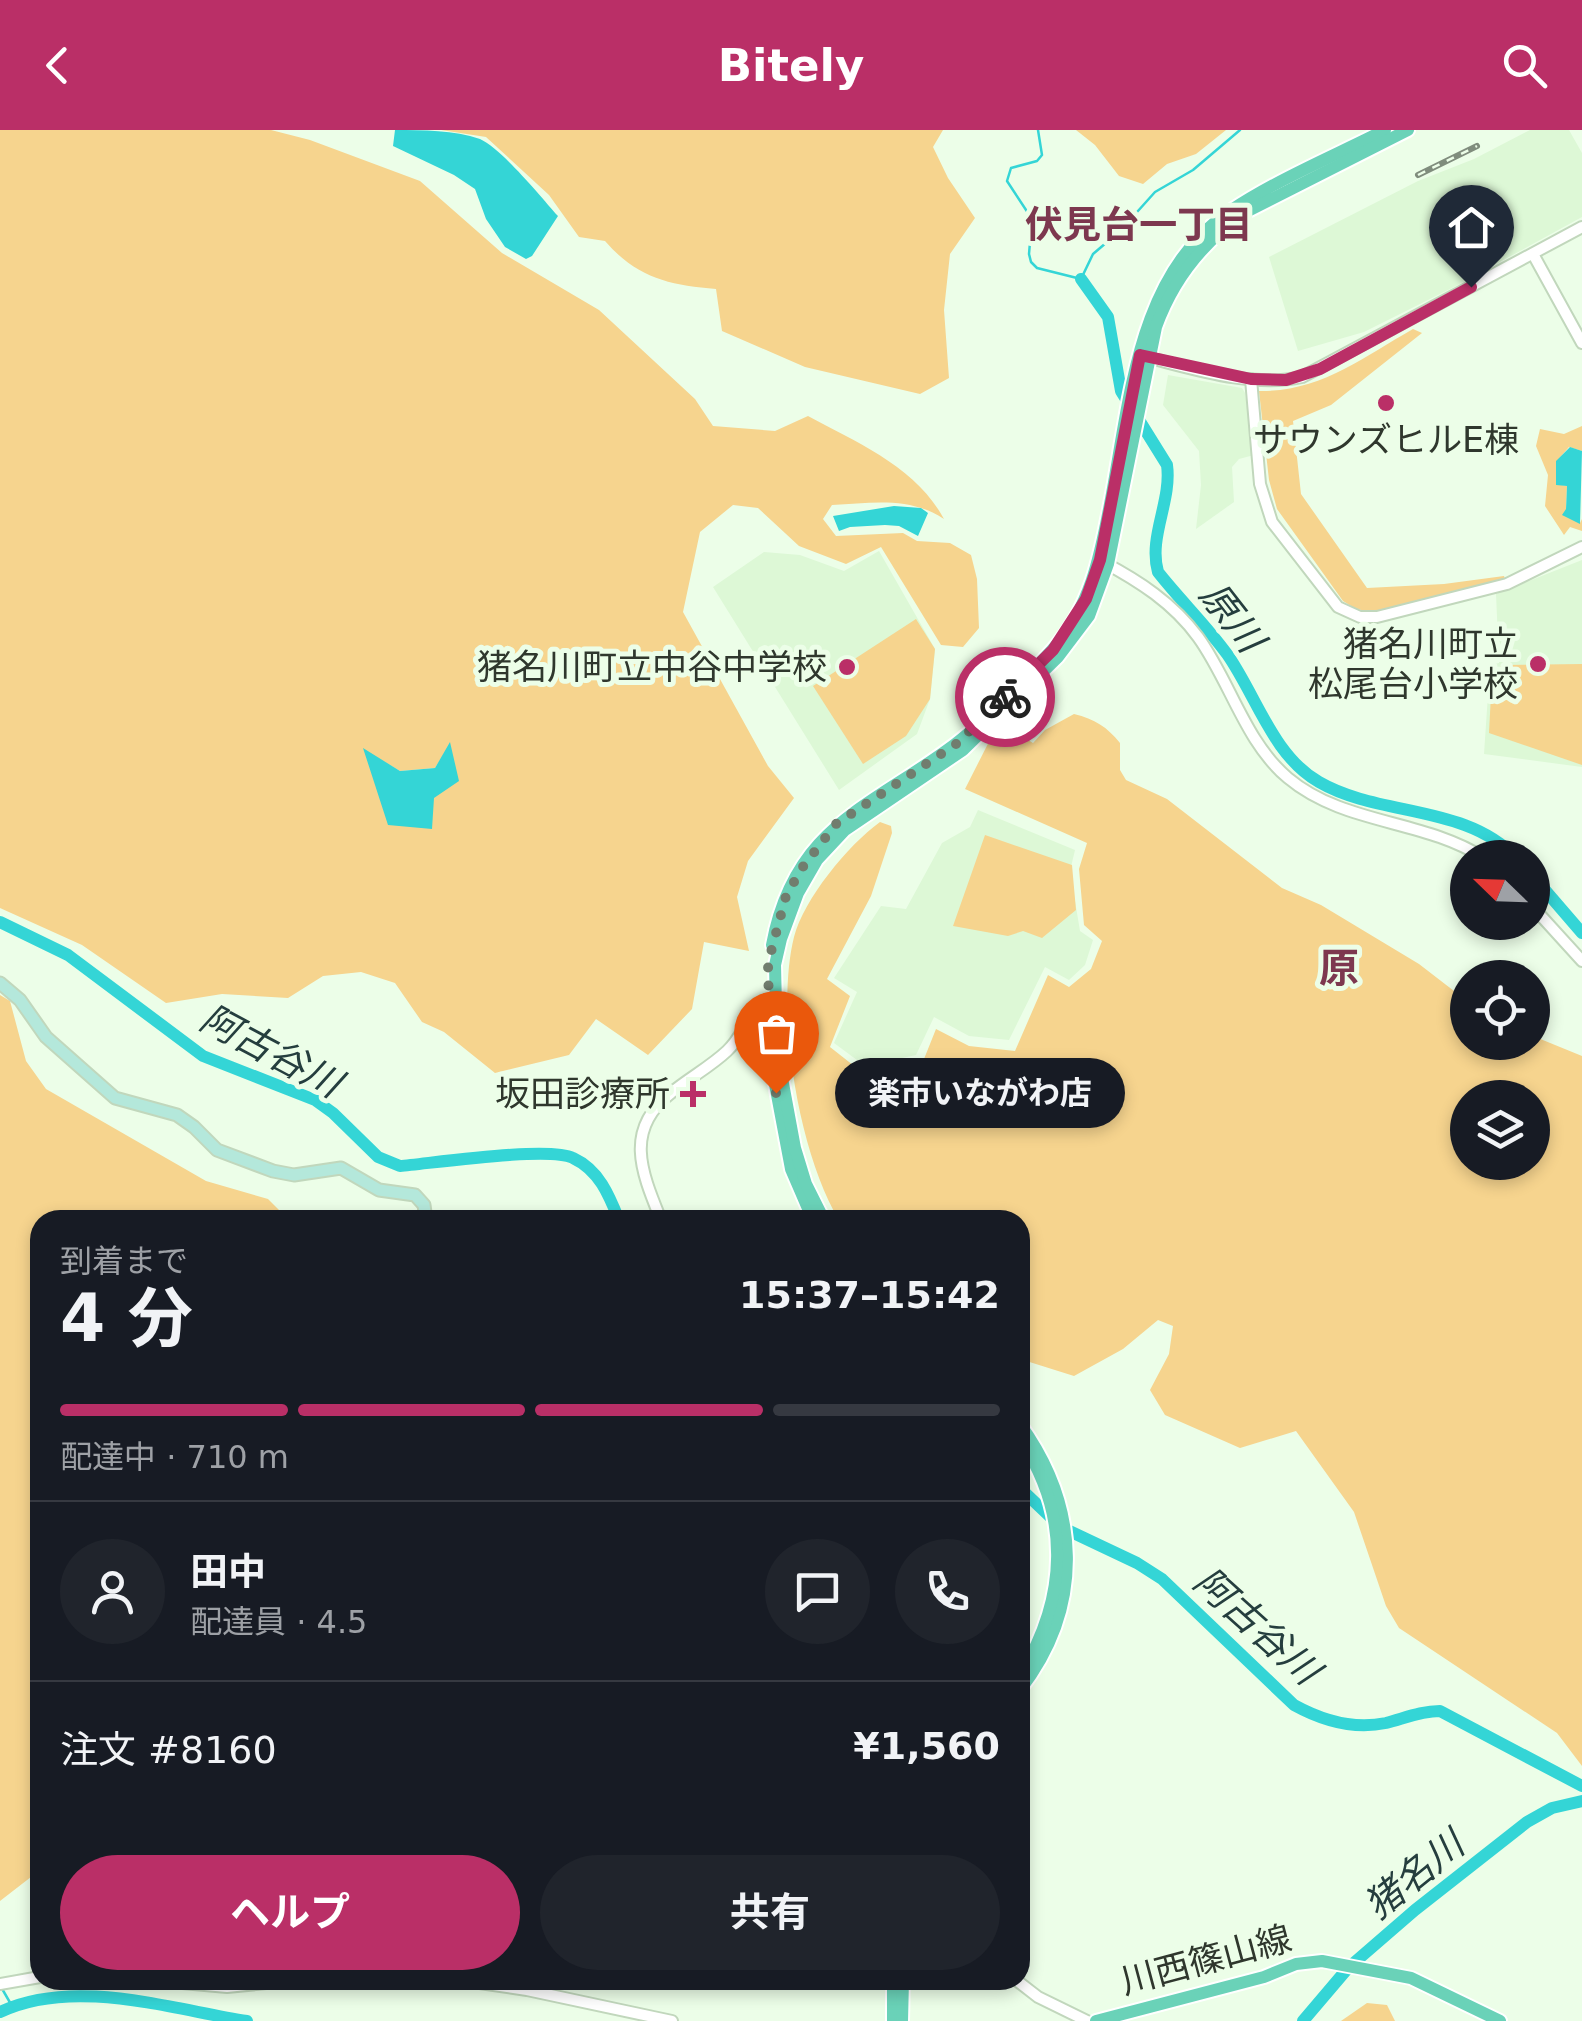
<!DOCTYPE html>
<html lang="ja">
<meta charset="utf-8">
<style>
body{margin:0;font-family:"DejaVu Sans","Noto Sans JP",sans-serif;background:#20242c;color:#f1f3f6;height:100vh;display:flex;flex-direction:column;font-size:38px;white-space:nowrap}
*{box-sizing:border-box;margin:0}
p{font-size:32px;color:#9ea1a6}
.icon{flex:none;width:55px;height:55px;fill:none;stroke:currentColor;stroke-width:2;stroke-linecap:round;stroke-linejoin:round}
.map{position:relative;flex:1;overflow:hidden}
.drawer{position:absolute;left:30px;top:1080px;width:1000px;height:780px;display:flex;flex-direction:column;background:#171b24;border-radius:30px;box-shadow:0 5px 15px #0003}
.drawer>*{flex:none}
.needle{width:65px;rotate:293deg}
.fabs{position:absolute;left:1450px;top:710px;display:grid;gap:20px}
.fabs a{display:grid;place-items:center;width:100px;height:100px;border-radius:50%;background:#171b24;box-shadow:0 5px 15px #0003;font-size:50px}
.pin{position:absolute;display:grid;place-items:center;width:85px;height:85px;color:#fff;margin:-102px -42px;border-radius:50% 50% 50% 0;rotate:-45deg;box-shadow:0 0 10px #0007}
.pin .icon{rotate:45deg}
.courier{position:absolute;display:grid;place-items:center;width:100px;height:100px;margin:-50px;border:8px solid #ba2f67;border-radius:50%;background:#fff;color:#222;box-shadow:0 2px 12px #0007}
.bubble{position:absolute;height:70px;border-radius:35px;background:#171b24;box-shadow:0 5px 15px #0003;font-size:32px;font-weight:700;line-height:70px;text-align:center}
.head em{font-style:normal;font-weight:700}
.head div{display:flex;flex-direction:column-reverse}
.head{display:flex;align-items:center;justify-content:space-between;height:170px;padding:0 30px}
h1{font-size:65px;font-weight:700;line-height:75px}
.bar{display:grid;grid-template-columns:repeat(4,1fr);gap:15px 10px;align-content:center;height:120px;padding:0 30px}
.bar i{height:12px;border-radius:8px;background:#363941}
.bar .active{background:#ba2f67}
.bar p{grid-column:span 4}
.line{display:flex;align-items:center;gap:25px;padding:0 30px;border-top:2px solid #363941}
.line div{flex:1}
.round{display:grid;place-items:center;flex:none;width:105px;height:105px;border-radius:52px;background:#20242c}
.primary-button{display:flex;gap:20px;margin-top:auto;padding:20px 30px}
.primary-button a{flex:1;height:115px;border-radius:60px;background:#ba2f67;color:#fff;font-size:40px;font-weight:700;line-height:115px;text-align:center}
.primary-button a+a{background:#20242c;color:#f1f3f6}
header{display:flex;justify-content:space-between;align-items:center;height:130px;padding:0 30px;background:#ba2f67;color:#fff;font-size:45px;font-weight:700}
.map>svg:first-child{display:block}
.built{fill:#ddf8d6}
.green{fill:#f6d48e;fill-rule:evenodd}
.water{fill:#34d5d6}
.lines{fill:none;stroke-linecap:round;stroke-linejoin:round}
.stream{stroke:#34d5d6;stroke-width:2.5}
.river{stroke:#34d5d6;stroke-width:12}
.tertiary-casing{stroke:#c1d7bc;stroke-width:14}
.secondary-casing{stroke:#c1d7bc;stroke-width:15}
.primary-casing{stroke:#fff;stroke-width:16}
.tertiary{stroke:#fff;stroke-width:10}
.secondary{stroke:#b4e8db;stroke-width:11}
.primary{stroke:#6ad2b8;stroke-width:12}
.rail-casing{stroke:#808d7d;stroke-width:6}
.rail{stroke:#ecfee8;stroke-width:2.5;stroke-dasharray:8;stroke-linecap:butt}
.done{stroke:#717d6e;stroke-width:10;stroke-dasharray:0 18}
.route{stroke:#ba2f67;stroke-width:12}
.poi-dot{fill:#ba2f67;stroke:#ecfee8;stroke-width:4}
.labels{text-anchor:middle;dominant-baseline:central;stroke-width:10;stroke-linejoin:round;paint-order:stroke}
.poi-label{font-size:35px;fill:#2f372d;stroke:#ecfee8;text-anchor:end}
.street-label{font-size:35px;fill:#2f372d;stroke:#ecfee8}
.neighbourhood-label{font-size:38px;font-weight:bold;fill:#7d384f;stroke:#ecfee8}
.water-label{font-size:38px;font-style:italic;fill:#253e3e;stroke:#ecfee8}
.quarter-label{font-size:40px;font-weight:bold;fill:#7d384f;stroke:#ecfee8}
</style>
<header><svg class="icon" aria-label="back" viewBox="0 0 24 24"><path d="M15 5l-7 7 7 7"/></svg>Bitely<svg class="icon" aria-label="search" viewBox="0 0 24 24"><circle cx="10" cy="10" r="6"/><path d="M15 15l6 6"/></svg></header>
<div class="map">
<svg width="1582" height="1891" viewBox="0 0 1582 1891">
<rect width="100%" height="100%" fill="#ecfee8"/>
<g class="built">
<polygon points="1530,0 1569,0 1582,23 1582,87 1456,156 1364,202 1298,221 1269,127 1418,51 1474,29"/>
<polygon points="1168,245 1242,258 1245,263 1254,325 1239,329 1232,337 1234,372 1196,399 1201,355 1199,321 1163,275"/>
<polygon points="879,421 935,519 930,569 917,604 839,660 713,457 764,422 800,425 844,441"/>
<polygon points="1582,430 1582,637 1484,624 1490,535 1499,533 1496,464"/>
<polygon points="978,680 1075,720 1070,741 1080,801 1093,810 1085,835 1069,850 1045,837 1009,910 969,906 934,887 916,925 865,936 834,913 857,862 834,848 881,776 906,779 942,713 970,697"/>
</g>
<g class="green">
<path d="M0 0H271L310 10 420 51 502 123 599 180 695 269 713 296 775 301 808 286C858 313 916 337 944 389 909 366 872 373 832 375L823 389 836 406 903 403 917 411 950 413 971 425 977 449 979 498 963 517 941 515 881 417 846 434 799 416 758 378 733 375 700 402 683 482 768 636 794 668 748 731 737 767 749 821 704 812 692 879 648 925 596 889 569 925 495 943 444 902 422 892 395 853 361 842 323 846 288 868 222 864 166 873 82 815 0 778ZM450 614 434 668 364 620 400 641 435 638Z"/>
<path d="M441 0H943L933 17 948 48 975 88 950 124 944 180 949 248 920 264 805 237 722 201 716 159C669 155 637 148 605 111L579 107 549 65 486 7Z"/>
<polygon points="1076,0 1226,0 1196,24 1167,34 1143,54 1119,46 1095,15"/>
<path d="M1413 199 1422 203 1331 275 1293 291 1301 364 1367 458 1444 454 1504 446 1505 449 1377 483 1356 479 1343 471 1277 379 1269 350 1259 261C1320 262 1362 228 1413 199Z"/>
<polygon points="1582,296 1582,321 1569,317 1556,332 1557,354 1567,356 1566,379 1580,393 1582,389 1582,401 1570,397 1564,405 1545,376 1548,345 1536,316 1540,299 1564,304"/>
<polygon points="916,489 935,519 930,569 906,606 863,634 813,556"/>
<polygon points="1582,534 1582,635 1489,603 1492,545 1502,535"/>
<path d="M1074 584C1095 589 1107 597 1120 613V640L1126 650 1167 669 1282 758 1321 775 1419 834 1467 871 1468 912H1532L1533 906 1582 926V1636L1557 1603 1399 1498 1386 1476 1354 1382 1296 1301 1240 1318 1165 1285 1150 1260 1169 1224 1173 1196 1158 1190 1123 1219 1074 1246 1020 1229V1090H839C799 1024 775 883 794 807 804 769 848 715 880 692L891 696 892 703 871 766 827 849 850 866 830 917 863 943 924 929 936 899 969 916 1015 921 1048 845 1069 857 1091 839 1102 811 1084 795 1079 739 1087 713 965 659 999 592 1033 613 1045 600ZM1468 968H1532V1032H1468Z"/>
<polygon points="985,705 1072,735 1076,780 1042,808 1023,801 1008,806 953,796"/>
<polygon points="0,865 10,871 26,931 46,959 206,1051 268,1069 289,1090 40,1090 40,1740 0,1771"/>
<polygon points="1367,1873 1387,1875 1395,1891 1341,1891"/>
</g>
<g class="water">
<path d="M395 0C423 0 454 0 480 9 502 19 541 67 558 86L532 126 526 129 505 117 486 89 475 59 454 45 393 16Z"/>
<polygon points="1570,317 1582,321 1580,394 1562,385 1566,379 1567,356 1556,355 1556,331"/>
<polygon points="894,376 921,378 928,383 918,406 899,396 885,395 850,397 839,401 833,386"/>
<polygon points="450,612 459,651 434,668 432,699 388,695 363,618 400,641 435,638"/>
</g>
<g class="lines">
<g class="stream">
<polyline points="1038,0 1042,25 1037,31 1011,38 1007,51 1032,89 1029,124 1031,132 1037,138 1081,149 1093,124 1120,101 1155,62 1193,40 1240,0"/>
<polyline points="1,1857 12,1876"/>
</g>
<g class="river">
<path d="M1081 149 1108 187 1121 261 1167 335C1172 371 1148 407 1158 442 1180 470 1206 495 1227 524 1256 565 1273 626 1319 652 1379 687 1467 674 1516 728"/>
<polyline points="1532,745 1582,803"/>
<path d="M0 792 68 825 203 926 315 970 333 983 378 1027 400 1036C434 1033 549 1016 573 1028 599 1040 609 1065 619 1090"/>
<path d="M1020 1358 1061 1397 1137 1433 1162 1449 1294 1575C1323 1591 1353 1600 1386 1593 1405 1588 1421 1581 1440 1581L1582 1656"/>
<path d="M0 1882C74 1847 170 1879 247 1891"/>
<polyline points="1303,1891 1348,1838 1415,1780 1527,1692 1552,1678 1582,1671"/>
</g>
<g class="tertiary-casing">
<g id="tertiary">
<polyline points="1533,124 1582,213"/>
<path d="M1146 227C1194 239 1252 258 1302 247L1582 97"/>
<polyline points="1251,249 1260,354 1272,392 1338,477 1360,487 1377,487 1507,454 1582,417"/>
<path d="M1103 432C1139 451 1173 473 1198 507 1230 551 1245 612 1288 648 1344 695 1423 689 1484 728"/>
<polyline points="1532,776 1582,831"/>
<path d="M661 1090C642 1043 623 1000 671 963 689 948 710 937 727 921 749 900 742 882 776 876"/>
<polyline points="149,1850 227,1857 297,1850"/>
<polyline points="459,1850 527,1860 672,1891"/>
<polyline points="1016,1850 1038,1867 1087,1891"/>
<polyline points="0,1854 40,1847"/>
</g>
</g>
<g class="secondary-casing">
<polyline id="secondary" points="0,853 20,870 46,907 115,968 177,985 194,997 217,1020 273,1041 294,1045 341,1038 379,1060 415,1065 424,1075 426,1090"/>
</g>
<g class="primary-casing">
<g id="primary">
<path d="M772 815C794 696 870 678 954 615 989 588 1023 552 1052 520 1090 478 1100 427 1110 374 1130 273 1136 144 1230 81 1278 49 1334 26 1385 0"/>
<polyline points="774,949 791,1039 813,1090"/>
<path d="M824 1090 806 1054 795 1018 777 921 775 835 781 809 798 763 817 730 845 700 963 620 1058 527 1089 486 1108 434 1156 197C1174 147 1204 110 1248 81L1408 0"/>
<path d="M1020 1294C1080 1377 1085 1476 1020 1560"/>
<path d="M1020 1309C1071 1385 1068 1468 1020 1545"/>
<polyline points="893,1891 893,1850"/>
<polyline points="902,1891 903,1850"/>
<polyline points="1096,1891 1264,1847 1296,1834 1322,1831 1411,1848 1500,1891"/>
</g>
</g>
<use href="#tertiary" class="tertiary"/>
<use href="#secondary" class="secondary"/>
<use href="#primary" class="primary"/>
<g class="rail-casing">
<polyline id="rail" points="1418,45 1477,16"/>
</g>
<use href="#rail" class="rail"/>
</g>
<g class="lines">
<polyline class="done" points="776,963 770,924 768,833 786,766 802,738 836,694 956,614 1005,567"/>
<polyline class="route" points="1005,567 1053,520 1086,469 1100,430 1140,225 1251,249 1286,250 1320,239 1471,157"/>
</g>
<g class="poi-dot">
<circle cx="1386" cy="273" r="10"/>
<circle cx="1538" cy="534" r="10"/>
<circle cx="847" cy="537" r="10"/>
<path d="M688 949h10v10h10v10h-10v10h-10v-10h-10v-10h10z"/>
</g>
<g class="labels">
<g class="poi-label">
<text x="1386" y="310" text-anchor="middle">サウンズヒルE棟</text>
<text x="1518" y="514">猪名川町立<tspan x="1518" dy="40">松尾台小学校</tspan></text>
<text x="827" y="537">猪名川町立中谷中学校</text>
<text x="670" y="964">坂田診療所</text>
</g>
<g class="street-label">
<text transform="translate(1206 1830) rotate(-15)">川西篠山線</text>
</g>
<g class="neighbourhood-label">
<text x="1139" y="95">伏見台一丁目</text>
</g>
<g class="water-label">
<text transform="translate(1232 487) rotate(52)">原川</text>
<text transform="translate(271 921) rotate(28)">阿古谷川</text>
<text transform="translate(1257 1496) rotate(42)">阿古谷川</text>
<text transform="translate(1414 1745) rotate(-39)">猪名川</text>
</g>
<g class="quarter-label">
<text x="1339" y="838">原</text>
</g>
</g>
</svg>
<div class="fabs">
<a><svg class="needle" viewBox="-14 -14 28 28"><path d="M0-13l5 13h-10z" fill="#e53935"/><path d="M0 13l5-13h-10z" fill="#9ea1a6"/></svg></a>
<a><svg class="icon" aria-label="locate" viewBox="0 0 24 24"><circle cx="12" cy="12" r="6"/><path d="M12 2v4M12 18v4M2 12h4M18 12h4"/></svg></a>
<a><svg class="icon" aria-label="layers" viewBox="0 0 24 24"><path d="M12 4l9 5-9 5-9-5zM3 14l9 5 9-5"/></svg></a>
</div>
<div class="pin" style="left:776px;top:963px;background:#ea580c"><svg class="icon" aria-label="bag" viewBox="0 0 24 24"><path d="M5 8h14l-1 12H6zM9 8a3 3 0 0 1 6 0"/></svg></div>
<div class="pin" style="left:1471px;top:157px;background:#1f2937"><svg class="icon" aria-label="home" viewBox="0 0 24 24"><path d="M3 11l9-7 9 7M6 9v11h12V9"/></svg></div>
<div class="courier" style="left:1005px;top:567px"><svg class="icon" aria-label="bike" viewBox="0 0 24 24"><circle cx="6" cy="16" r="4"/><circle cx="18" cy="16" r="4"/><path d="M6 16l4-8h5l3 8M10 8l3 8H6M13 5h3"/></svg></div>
<div class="bubble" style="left:835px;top:928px;width:290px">楽市いながわ店</div>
<section class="drawer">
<div class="head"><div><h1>4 分</h1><p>到着まで</p></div><em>15:37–15:42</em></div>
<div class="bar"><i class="active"></i><i class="active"></i><i class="active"></i><i></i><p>配達中 · 710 m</p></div>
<div class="line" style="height:180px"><a class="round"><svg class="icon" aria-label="person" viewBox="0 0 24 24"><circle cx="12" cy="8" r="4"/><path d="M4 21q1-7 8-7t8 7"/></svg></a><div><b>田中</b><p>配達員 · 4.5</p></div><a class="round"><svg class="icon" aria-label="chat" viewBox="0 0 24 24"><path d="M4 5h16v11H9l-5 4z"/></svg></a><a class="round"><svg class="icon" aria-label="phone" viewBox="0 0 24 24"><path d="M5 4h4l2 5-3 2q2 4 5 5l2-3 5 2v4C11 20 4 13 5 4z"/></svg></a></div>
<div class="line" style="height:130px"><div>注文 #8160</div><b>¥1,560</b></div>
<div class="primary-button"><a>ヘルプ</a><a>共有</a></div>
</section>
</div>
